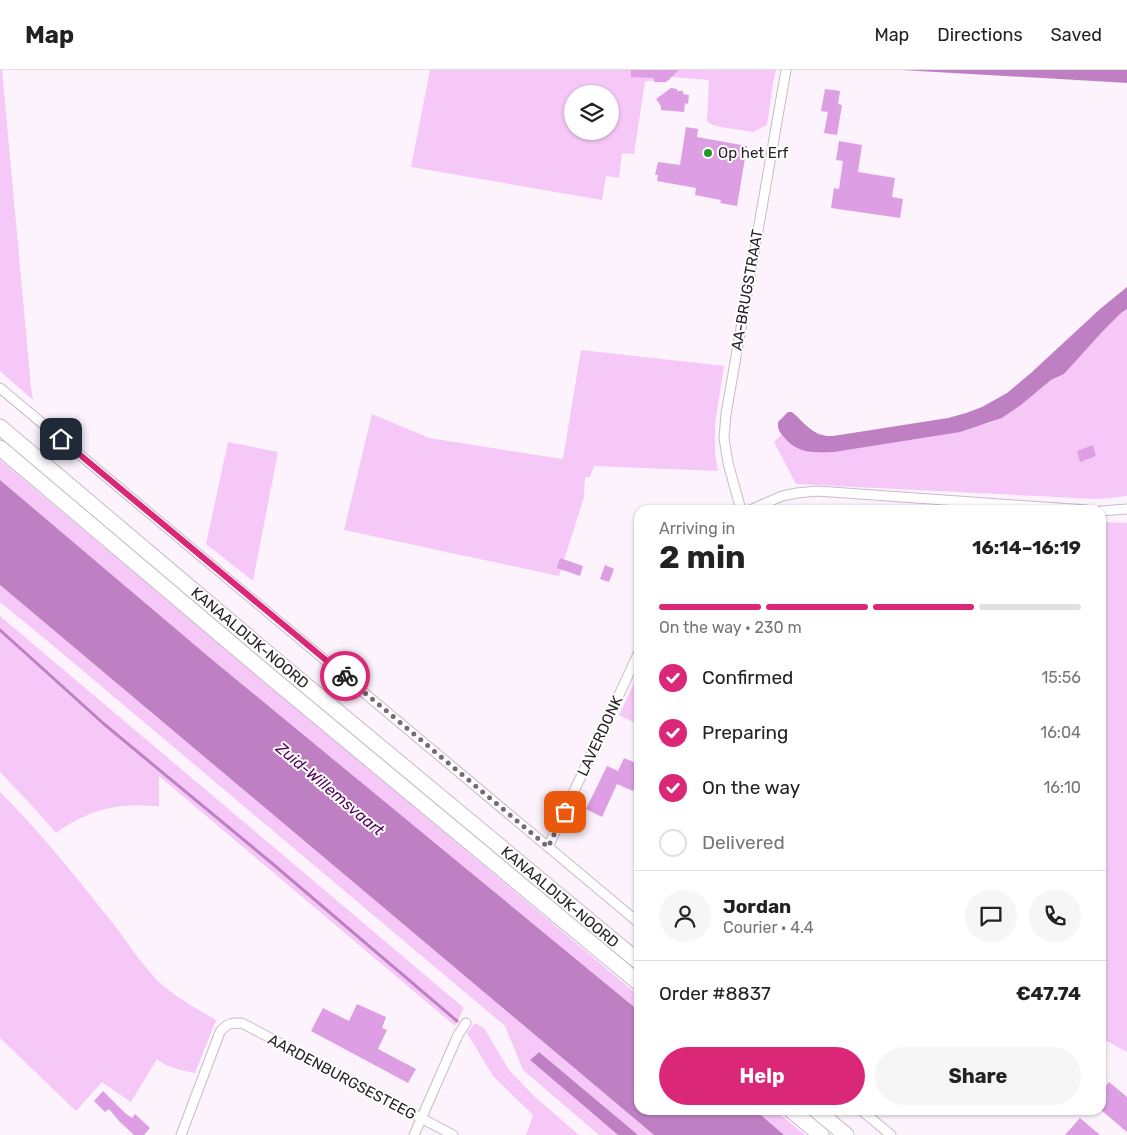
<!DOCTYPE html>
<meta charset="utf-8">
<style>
body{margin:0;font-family:Rubik,sans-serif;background:#f6f6f6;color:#222;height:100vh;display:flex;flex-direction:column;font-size:19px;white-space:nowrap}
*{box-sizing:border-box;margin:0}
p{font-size:16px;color:#767676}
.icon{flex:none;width:28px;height:28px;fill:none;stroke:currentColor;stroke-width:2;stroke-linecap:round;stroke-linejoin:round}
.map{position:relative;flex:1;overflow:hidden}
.details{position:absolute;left:634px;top:435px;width:472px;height:610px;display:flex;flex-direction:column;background:#fff;border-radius:15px;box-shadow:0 1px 4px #0004}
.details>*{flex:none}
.buttons{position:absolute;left:564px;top:15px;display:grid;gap:10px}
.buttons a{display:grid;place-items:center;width:55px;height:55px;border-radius:50%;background:#fff;box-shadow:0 1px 4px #0004;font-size:25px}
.pin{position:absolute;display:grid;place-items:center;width:42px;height:42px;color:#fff;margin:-21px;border-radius:10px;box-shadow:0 2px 8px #0006}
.courier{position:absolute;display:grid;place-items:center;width:50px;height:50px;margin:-25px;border:4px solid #db2777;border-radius:50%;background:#fff;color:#222;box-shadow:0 1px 6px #0007}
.overview em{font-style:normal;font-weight:700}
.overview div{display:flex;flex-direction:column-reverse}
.overview{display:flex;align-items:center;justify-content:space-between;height:85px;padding:0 25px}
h1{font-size:32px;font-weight:700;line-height:38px}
.bar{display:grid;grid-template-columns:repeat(4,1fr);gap:8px 5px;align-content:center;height:60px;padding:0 25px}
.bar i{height:6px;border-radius:4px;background:#e0e0e0}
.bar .selected{background:#db2777}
.bar p{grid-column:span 4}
.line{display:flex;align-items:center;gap:12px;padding:0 25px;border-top:1px solid #e0e0e0}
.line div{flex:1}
.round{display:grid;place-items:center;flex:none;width:52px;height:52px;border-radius:26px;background:#f6f6f6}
ol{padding:0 25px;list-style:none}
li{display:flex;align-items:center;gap:15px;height:55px}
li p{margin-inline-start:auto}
li .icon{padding:5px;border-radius:50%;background:#db2777;color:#fff;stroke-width:4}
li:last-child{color:#767676}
li i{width:28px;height:28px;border:2px solid #e0e0e0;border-radius:50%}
.button{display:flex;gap:10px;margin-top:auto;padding:10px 25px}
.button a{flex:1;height:58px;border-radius:30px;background:#db2777;color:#fff;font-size:20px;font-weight:700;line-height:58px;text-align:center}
.button a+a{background:#f6f6f6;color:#222}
header{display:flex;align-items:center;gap:30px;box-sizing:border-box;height:70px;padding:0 25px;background:#fff;border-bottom:1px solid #e0e0e0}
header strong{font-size:24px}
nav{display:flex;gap:28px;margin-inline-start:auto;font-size:18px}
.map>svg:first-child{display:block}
.green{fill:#f5c8f8;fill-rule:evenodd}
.water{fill:#be80c3}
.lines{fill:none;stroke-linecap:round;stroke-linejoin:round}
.stream{stroke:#be80c3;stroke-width:3}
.building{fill:#dd9ee3}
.minor-casing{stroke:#c9baca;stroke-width:11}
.trunk-casing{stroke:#c9baca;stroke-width:17}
.minor{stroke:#fff;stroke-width:9}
.trunk{stroke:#fff;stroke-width:15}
.done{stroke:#736c73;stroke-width:5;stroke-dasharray:0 9}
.route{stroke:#db2777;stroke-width:6}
.poi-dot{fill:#1f982a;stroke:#fff;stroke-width:2}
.labels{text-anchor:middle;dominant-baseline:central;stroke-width:4;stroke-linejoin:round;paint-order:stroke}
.poi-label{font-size:15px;fill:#292329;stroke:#fff;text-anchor:start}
.street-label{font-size:15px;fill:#292329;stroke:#fff}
.water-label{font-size:16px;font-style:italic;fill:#54035c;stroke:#fff}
</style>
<header>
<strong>Map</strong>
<nav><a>Map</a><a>Directions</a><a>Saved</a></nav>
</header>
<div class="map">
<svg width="1127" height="1065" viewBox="0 0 1127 1065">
<rect width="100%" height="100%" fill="#fcf3fd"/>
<g class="green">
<polygon points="0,0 2,0 31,317 33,330 0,301"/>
<path d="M430 0H776L773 13 767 55 753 62 721 57 710 54 707 51 709 10 670 7V10L645 11 634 84 622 83 619 108 606 106 602 130 411 97ZM572 24H610V61H572Z"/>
<path d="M1127 239V426L1097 429 796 414 774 372 782 364C793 378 802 381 819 383L987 354 1002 348 1021 335 1051 310 1064 304 1103 261 1121 243Z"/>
<polygon points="581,280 724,296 715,353 715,384 718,401 594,396 590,407 585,407 584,427 559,506 344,460 372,344 429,368 563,389"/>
<polygon points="228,372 278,382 253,511 206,474"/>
<polygon points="0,390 639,926 639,941 209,587 0,410"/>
<polygon points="1101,452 1127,453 1127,982 1101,968"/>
<polygon points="0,515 654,1065 638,1065 538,982 530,990 618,1065 599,1065 523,1000 505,956 50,573 0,532"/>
<path d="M0 546 464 938 455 956 159 706V736C148 736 136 735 124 736 99 738 76 748 56 763L35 739 0 702Z"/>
<polygon points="639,603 639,655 619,645"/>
<path d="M0 722C39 761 73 803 107 846 125 868 139 892 159 912 175 927 197 939 216 950L195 1003C184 1001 165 997 157 989L131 1032 102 1012 76 1041 0 968Z"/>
<polygon points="475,953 484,958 509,1000 535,1027 579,1065 526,1065 533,1045 493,1006 467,963"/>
<polygon points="755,1040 775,1040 805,1065 784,1065"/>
</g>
<g class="water">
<polygon points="901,0 1127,0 1127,13 1111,12"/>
<path d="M1127 217V239L1121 243 1103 261 1064 304 1051 310 1021 335 1002 348 960 362 834 382C814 383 797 384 783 366 778 360 778 359 778 352L788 342H792C806 354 813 367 833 366L948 348 966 343 982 337 1007 323 1032 302 1100 239Z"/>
<polygon points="0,410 209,587 639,941 639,1040 755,1040 784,1065 654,1065 0,515"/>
<polygon points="539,982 638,1065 618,1065 530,990"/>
</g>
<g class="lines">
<polyline class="stream" points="0,560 104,654 274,795 457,951"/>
</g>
<g class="building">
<polygon points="631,0 679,0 666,12 654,12 654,8 631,7"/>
<polygon points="671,18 677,19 677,21 683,21 683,24 689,25 688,34 685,33 684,42 661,40 661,36 656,29"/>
<polygon points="825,19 840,21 838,34 842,35 837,65 824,63 828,42 821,41"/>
<polygon points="686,57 698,59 697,67 747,76 737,136 720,133 721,130 695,125 696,118 657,111 658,105 655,105 658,92 680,95"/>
<polygon points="839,71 862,75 858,102 895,108 892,127 903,129 900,148 831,138 834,118 839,119 843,91 836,90"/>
<polygon points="1093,375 1096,386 1080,392 1077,381"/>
<polygon points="560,488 583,496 580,506 557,498"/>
<polygon points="605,495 614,499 609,512 600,509"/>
<polygon points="624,688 636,693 636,695 639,697 639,718 635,717 633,721 617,714 602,747 586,739 607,696 618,701"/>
<polygon points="357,934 386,947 382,958 387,960 378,979 416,999 408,1013 311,961 323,938 349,951"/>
<polygon points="1109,1012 1127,1027 1127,1062 1101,1040 1101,1022"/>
<polygon points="103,1021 125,1043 132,1048 135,1044 150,1058 144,1065 134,1065 119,1051 109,1039 105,1042 94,1031"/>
<polygon points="1080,1048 1100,1065 1065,1065"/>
</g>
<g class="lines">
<g class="minor-casing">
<g id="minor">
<polyline points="0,318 639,853"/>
<polyline points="741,440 728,393 724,368 726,344 786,0"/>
<polyline points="750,440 782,426 797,423 817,421 1087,440"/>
<polyline points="1101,441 1127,439"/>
<polyline points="548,777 639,582"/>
<polyline points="861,1040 891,1065"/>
<path d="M181 1065 220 962C227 953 231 953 242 953L453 1065"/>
<polyline points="414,1065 458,965 466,953"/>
</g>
</g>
<g class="trunk-casing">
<g id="trunk">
<polyline points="0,357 285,598 639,892"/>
<polyline points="0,378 273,609 639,913"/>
<polyline points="791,1040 821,1065"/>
<polyline points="816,1040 846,1065"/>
</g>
</g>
<use href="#minor" class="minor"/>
<use href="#trunk" class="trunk"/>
</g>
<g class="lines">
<polyline class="done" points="345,606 548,777 565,742"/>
<polyline class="route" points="61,369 345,606"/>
</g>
<circle class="poi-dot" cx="708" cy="83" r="5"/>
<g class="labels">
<g class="poi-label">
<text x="718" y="83">Op het Erf</text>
</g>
<g class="street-label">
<text transform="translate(747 220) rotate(-80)">AA-BRUGSTRAAT</text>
<text transform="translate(250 568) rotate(40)">KANAALDIJK-NOORD</text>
<text transform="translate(600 666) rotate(-65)">LAVERDONK</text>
<text transform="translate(560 827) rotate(40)">KANAALDIJK-NOORD</text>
<text transform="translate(342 1007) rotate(28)">AARDENBURGSESTEEG</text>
</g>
<g class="water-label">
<text transform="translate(330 719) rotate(40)">Zuid-Willemsvaart</text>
</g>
</g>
</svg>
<div class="buttons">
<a><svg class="icon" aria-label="layers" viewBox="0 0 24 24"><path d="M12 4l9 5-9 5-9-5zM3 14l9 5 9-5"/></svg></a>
</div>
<div class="pin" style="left:565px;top:742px;background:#ea580c"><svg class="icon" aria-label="bag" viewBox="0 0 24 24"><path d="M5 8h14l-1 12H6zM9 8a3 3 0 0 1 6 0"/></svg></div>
<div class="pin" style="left:61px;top:369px;background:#1f2937"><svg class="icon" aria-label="home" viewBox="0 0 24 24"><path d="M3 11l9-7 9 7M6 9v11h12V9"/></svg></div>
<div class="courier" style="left:345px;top:606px"><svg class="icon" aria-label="bike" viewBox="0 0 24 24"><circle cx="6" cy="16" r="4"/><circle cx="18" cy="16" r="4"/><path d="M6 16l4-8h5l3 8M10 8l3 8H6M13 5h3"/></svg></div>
<section class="details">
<div class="overview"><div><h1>2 min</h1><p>Arriving in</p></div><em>16:14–16:19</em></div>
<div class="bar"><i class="selected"></i><i class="selected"></i><i class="selected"></i><i></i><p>On the way · 230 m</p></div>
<ol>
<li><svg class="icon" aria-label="check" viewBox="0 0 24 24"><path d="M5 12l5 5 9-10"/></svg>Confirmed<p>15:56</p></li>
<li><svg class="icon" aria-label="check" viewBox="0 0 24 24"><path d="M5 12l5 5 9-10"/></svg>Preparing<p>16:04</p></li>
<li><svg class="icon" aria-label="check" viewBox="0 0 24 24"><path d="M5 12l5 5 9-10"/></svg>On the way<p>16:10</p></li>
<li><i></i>Delivered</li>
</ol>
<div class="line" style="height:90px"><a class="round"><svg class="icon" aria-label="person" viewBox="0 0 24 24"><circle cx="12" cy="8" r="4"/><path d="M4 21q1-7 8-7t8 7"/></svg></a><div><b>Jordan</b><p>Courier · 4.4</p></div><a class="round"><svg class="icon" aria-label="chat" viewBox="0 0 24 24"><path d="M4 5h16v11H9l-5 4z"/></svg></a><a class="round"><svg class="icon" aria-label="phone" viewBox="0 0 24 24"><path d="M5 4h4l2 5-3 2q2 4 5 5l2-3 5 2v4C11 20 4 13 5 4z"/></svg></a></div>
<div class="line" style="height:65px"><div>Order #8837</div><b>€47.74</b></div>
<div class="button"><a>Help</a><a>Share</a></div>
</section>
</div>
